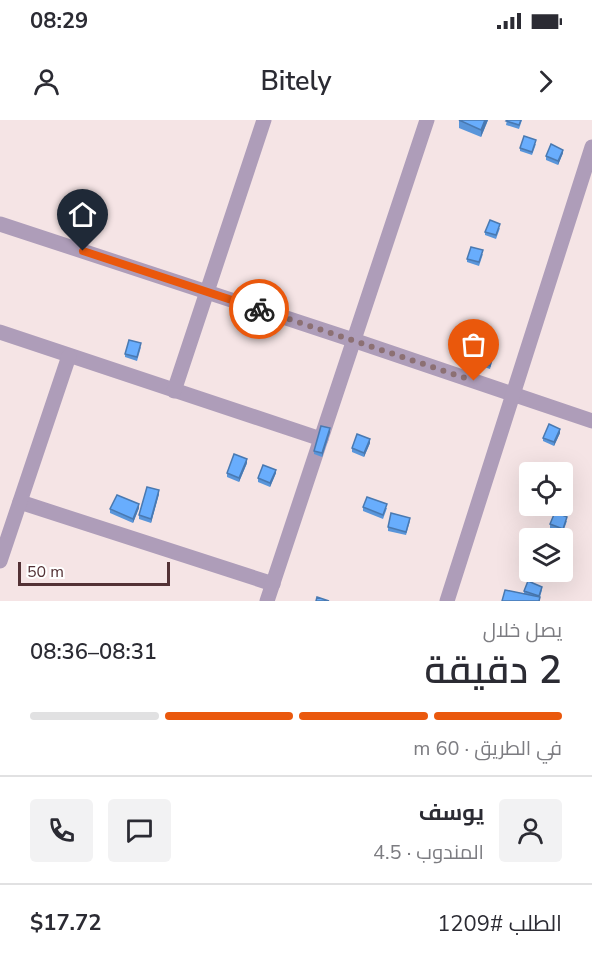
<!DOCTYPE html>
<html lang="ar">
<meta charset="utf-8">
<style>
body{margin:0;font-family:"Nunito Sans",Cairo,sans-serif;background:#f2f2f3;color:#2b2b33;direction:rtl;height:100vh;display:flex;flex-direction:column;font-size:22px;white-space:nowrap}
*{box-sizing:border-box;margin:0}
p{font-size:20px;color:#7c7c81}
.icon{flex:none;width:33px;height:33px;fill:none;stroke:currentColor;stroke-width:2;stroke-linecap:round;stroke-linejoin:round}
.map{position:relative;height:481px;overflow:hidden;direction:ltr}
.sheet{display:flex;flex-direction:column;background:#fff;flex:1}
.sheet>*{flex:none}
.controls{position:absolute;left:519px;top:342px;display:grid;gap:12px}
.controls a{display:grid;place-items:center;width:54px;height:54px;border-radius:6px;background:#fff;box-shadow:0 6px 24px #0002;font-size:30px}
.scale{position:absolute;left:18px;bottom:15px;width:152px;box-sizing:border-box;padding-left:6px;border:3px solid #533135;border-top:0;font-size:16px;line-height:21px;white-space:nowrap;color:#533135;-webkit-text-stroke:4px #fff;paint-order:stroke}
.pin{position:absolute;display:grid;place-items:center;width:51px;height:51px;color:#fff;margin:-62px -26px;border-radius:50% 50% 50% 0;rotate:-45deg;box-shadow:0 0 6px #0007}
.pin .icon{rotate:45deg}
.courier{position:absolute;display:grid;place-items:center;width:60px;height:60px;margin:-30px;border:4px solid #ea580c;border-radius:50%;background:#fff;color:#222;box-shadow:0 2px 8px #0007}
.summary em{font-style:normal;font-weight:600}
.summary div{display:flex;flex-direction:column-reverse}
.summary{display:flex;align-items:center;justify-content:space-between;height:102px;padding:0 30px}
h1{font-size:39px;font-weight:600;line-height:45px}
.bar{display:grid;grid-template-columns:repeat(4,1fr);gap:9px 6px;align-content:center;height:72px;padding:0 30px}
.bar i{height:8px;border-radius:4px;background:#e1e1e2}
.bar .active{background:#ea580c}
.bar p{grid-column:span 4}
.line{display:flex;align-items:center;gap:15px;padding:0 30px;border-top:2px solid #e1e1e2}
.line div{flex:1}
.round{display:grid;place-items:center;flex:none;width:63px;height:63px;border-radius:6px;background:#f2f2f3}
.status{display:flex;justify-content:space-between;align-items:center;height:42px;padding:0 30px;background:#fff;direction:ltr}
.status svg{height:16px;fill:currentColor}
header{display:flex;justify-content:space-between;align-items:center;height:78px;padding:0 30px;background:#fff;font-size:27px;font-weight:600}
.map>svg:first-child{display:block}
.lines{fill:none;stroke-linecap:round;stroke-linejoin:round}
.minor{stroke:#ae9db9;stroke-width:15}
.wall{fill:#5995da}
.shaded-wall{fill:#4979b1}
.building{fill:#68adfd;stroke:#4979b1;stroke-width:1.5}
.done{stroke:#8c7073;stroke-width:6;stroke-dasharray:0 10.8}
.route{stroke:#ea580c;stroke-width:8}
</style>
<div class="status"><b>08:29</b><svg viewBox="0 0 49 12"><path d="M0 12V9h3v3zM5 12V6h3v6zM10 12V3h3v9zM15 12V0h3v12zM26 1h20v11H26zM47 4h2v5h-2z"/></svg></div>
<header><svg class="icon" aria-label="forward" viewBox="0 0 24 24"><path d="M9 5l7 7-7 7"/></svg>Bitely<svg class="icon" aria-label="person" viewBox="0 0 24 24"><circle cx="12" cy="8" r="4"/><path d="M4 21q1-7 8-7t8 7"/></svg></header>
<div class="map">
<svg width="592" height="481" viewBox="0 0 592 481">
<rect width="100%" height="100%" fill="#f5e4e5"/>
<g class="lines">
<g class="minor">
<polyline points="0,104 353,220 592,301"/>
<polyline points="0,212 321,319"/>
<polyline points="174,271 264,0"/>
<polyline points="20,382 273,464"/>
<polyline points="0,441 69,236"/>
<polyline points="267,481 427,0"/>
<polyline points="447,481 592,27"/>
</g>
</g>
<g class="wall">
<polygon points="459,0 488,0 481,17 459,8"/>
<polygon points="507,0 522,0 519,9 506,5"/>
<polygon points="536,24 532,35 520,31 520,28"/>
<polygon points="563,33 558,45 546,40 546,36"/>
<polygon points="500,108 496,119 485,115 485,112"/>
<polygon points="483,134 479,146 467,142 467,139"/>
<polygon points="141,227 137,241 125,237 125,234"/>
<polygon points="494,235 490,249 478,245 478,241"/>
<polygon points="330,312 322,337 314,334 314,331"/>
<polygon points="560,313 554,326 543,321 543,318"/>
<polygon points="370,323 364,337 352,332 352,328"/>
<polygon points="247,343 239,362 227,357 227,353"/>
<polygon points="276,353 270,367 258,362 258,358"/>
<polygon points="159,374 151,403 139,399 139,395"/>
<polygon points="363,387 387,388 383,399 363,391"/>
<polygon points="139,388 133,403 110,393 110,389"/>
<polygon points="410,401 406,415 388,411 388,407"/>
<polygon points="567,401 563,412 550,408 550,404"/>
<polygon points="542,470 540,477 540,481 524,474 524,471"/>
</g>
<g class="shaded-wall">
<polygon points="485,0 488,0 481,17 481,10"/>
<polygon points="563,30 563,33 558,45 558,41"/>
<polygon points="330,308 330,312 322,337 322,333"/>
<polygon points="560,309 560,313 554,326 554,322"/>
<polygon points="370,319 370,323 364,337 364,333"/>
<polygon points="247,339 247,343 239,362 239,358"/>
<polygon points="276,350 276,353 270,367 270,363"/>
<polygon points="159,370 159,374 151,403 151,399"/>
<polygon points="139,384 139,388 133,403 133,399"/>
</g>
<g class="building">
<polygon points="459,0 485,0 481,10"/>
<polygon points="507,0 521,0 519,5 506,1"/>
<polygon points="524,16 536,20 532,32 520,28"/>
<polygon points="551,24 563,30 558,41 546,36"/>
<polygon points="490,100 500,104 496,115 485,112"/>
<polygon points="471,127 483,130 479,142 467,139"/>
<polygon points="129,220 141,223 137,237 125,234"/>
<polygon points="483,228 494,231 490,246 478,241"/>
<polygon points="549,304 560,309 554,322 543,318"/>
<polygon points="321,306 330,308 322,333 314,331"/>
<polygon points="357,314 370,319 364,333 352,328"/>
<polygon points="234,334 247,339 239,358 227,353"/>
<polygon points="263,345 276,350 270,363 258,358"/>
<polygon points="147,367 159,370 151,399 139,395"/>
<polygon points="117,375 139,384 133,399 110,389"/>
<polygon points="367,377 387,384 383,395 363,387"/>
<polygon points="555,392 567,397 563,409 550,404"/>
<polygon points="391,393 410,398 406,412 388,407"/>
<polygon points="528,461 542,467 539,476 524,471"/>
<polygon points="505,470 540,477 539,481 502,481"/>
<polygon points="317,477 329,481 316,481"/>
</g>
<g class="lines">
<polyline class="done" points="259,189 474,261"/>
<polyline class="route" points="83,131 259,189"/>
</g>
</svg>
<div class="controls">
<a><svg class="icon" aria-label="locate" viewBox="0 0 24 24"><circle cx="12" cy="12" r="6"/><path d="M12 2v4M12 18v4M2 12h4M18 12h4"/></svg></a>
<a><svg class="icon" aria-label="layers" viewBox="0 0 24 24"><path d="M12 4l9 5-9 5-9-5zM3 14l9 5 9-5"/></svg></a>
</div>
<div class="scale">50 m</div>
<div class="pin" style="left:474px;top:261px;background:#ea580c"><svg class="icon" aria-label="bag" viewBox="0 0 24 24"><path d="M5 8h14l-1 12H6zM9 8a3 3 0 0 1 6 0"/></svg></div>
<div class="pin" style="left:83px;top:131px;background:#1f2937"><svg class="icon" aria-label="home" viewBox="0 0 24 24"><path d="M3 11l9-7 9 7M6 9v11h12V9"/></svg></div>
<div class="courier" style="left:259px;top:189px"><svg class="icon" aria-label="bike" viewBox="0 0 24 24"><circle cx="6" cy="16" r="4"/><circle cx="18" cy="16" r="4"/><path d="M6 16l4-8h5l3 8M10 8l3 8H6M13 5h3"/></svg></div>
</div>
<section class="sheet">
<div class="summary"><div><h1>2 دقيقة</h1><p>يصل خلال</p></div><em>08:31–08:36</em></div>
<div class="bar"><i class="active"></i><i class="active"></i><i class="active"></i><i></i><p>في الطريق · 60 m</p></div>
<div class="line" style="height:108px"><a class="round"><svg class="icon" aria-label="person" viewBox="0 0 24 24"><circle cx="12" cy="8" r="4"/><path d="M4 21q1-7 8-7t8 7"/></svg></a><div><b>يوسف</b><p>المندوب · 4.5</p></div><a class="round"><svg class="icon" aria-label="chat" viewBox="0 0 24 24"><path d="M4 5h16v11H9l-5 4z"/></svg></a><a class="round"><svg class="icon" aria-label="phone" viewBox="0 0 24 24"><path d="M5 4h4l2 5-3 2q2 4 5 5l2-3 5 2v4C11 20 4 13 5 4z"/></svg></a></div>
<div class="line" style="height:78px"><div>الطلب #1209</div><b>$17.72</b></div>
</section>
